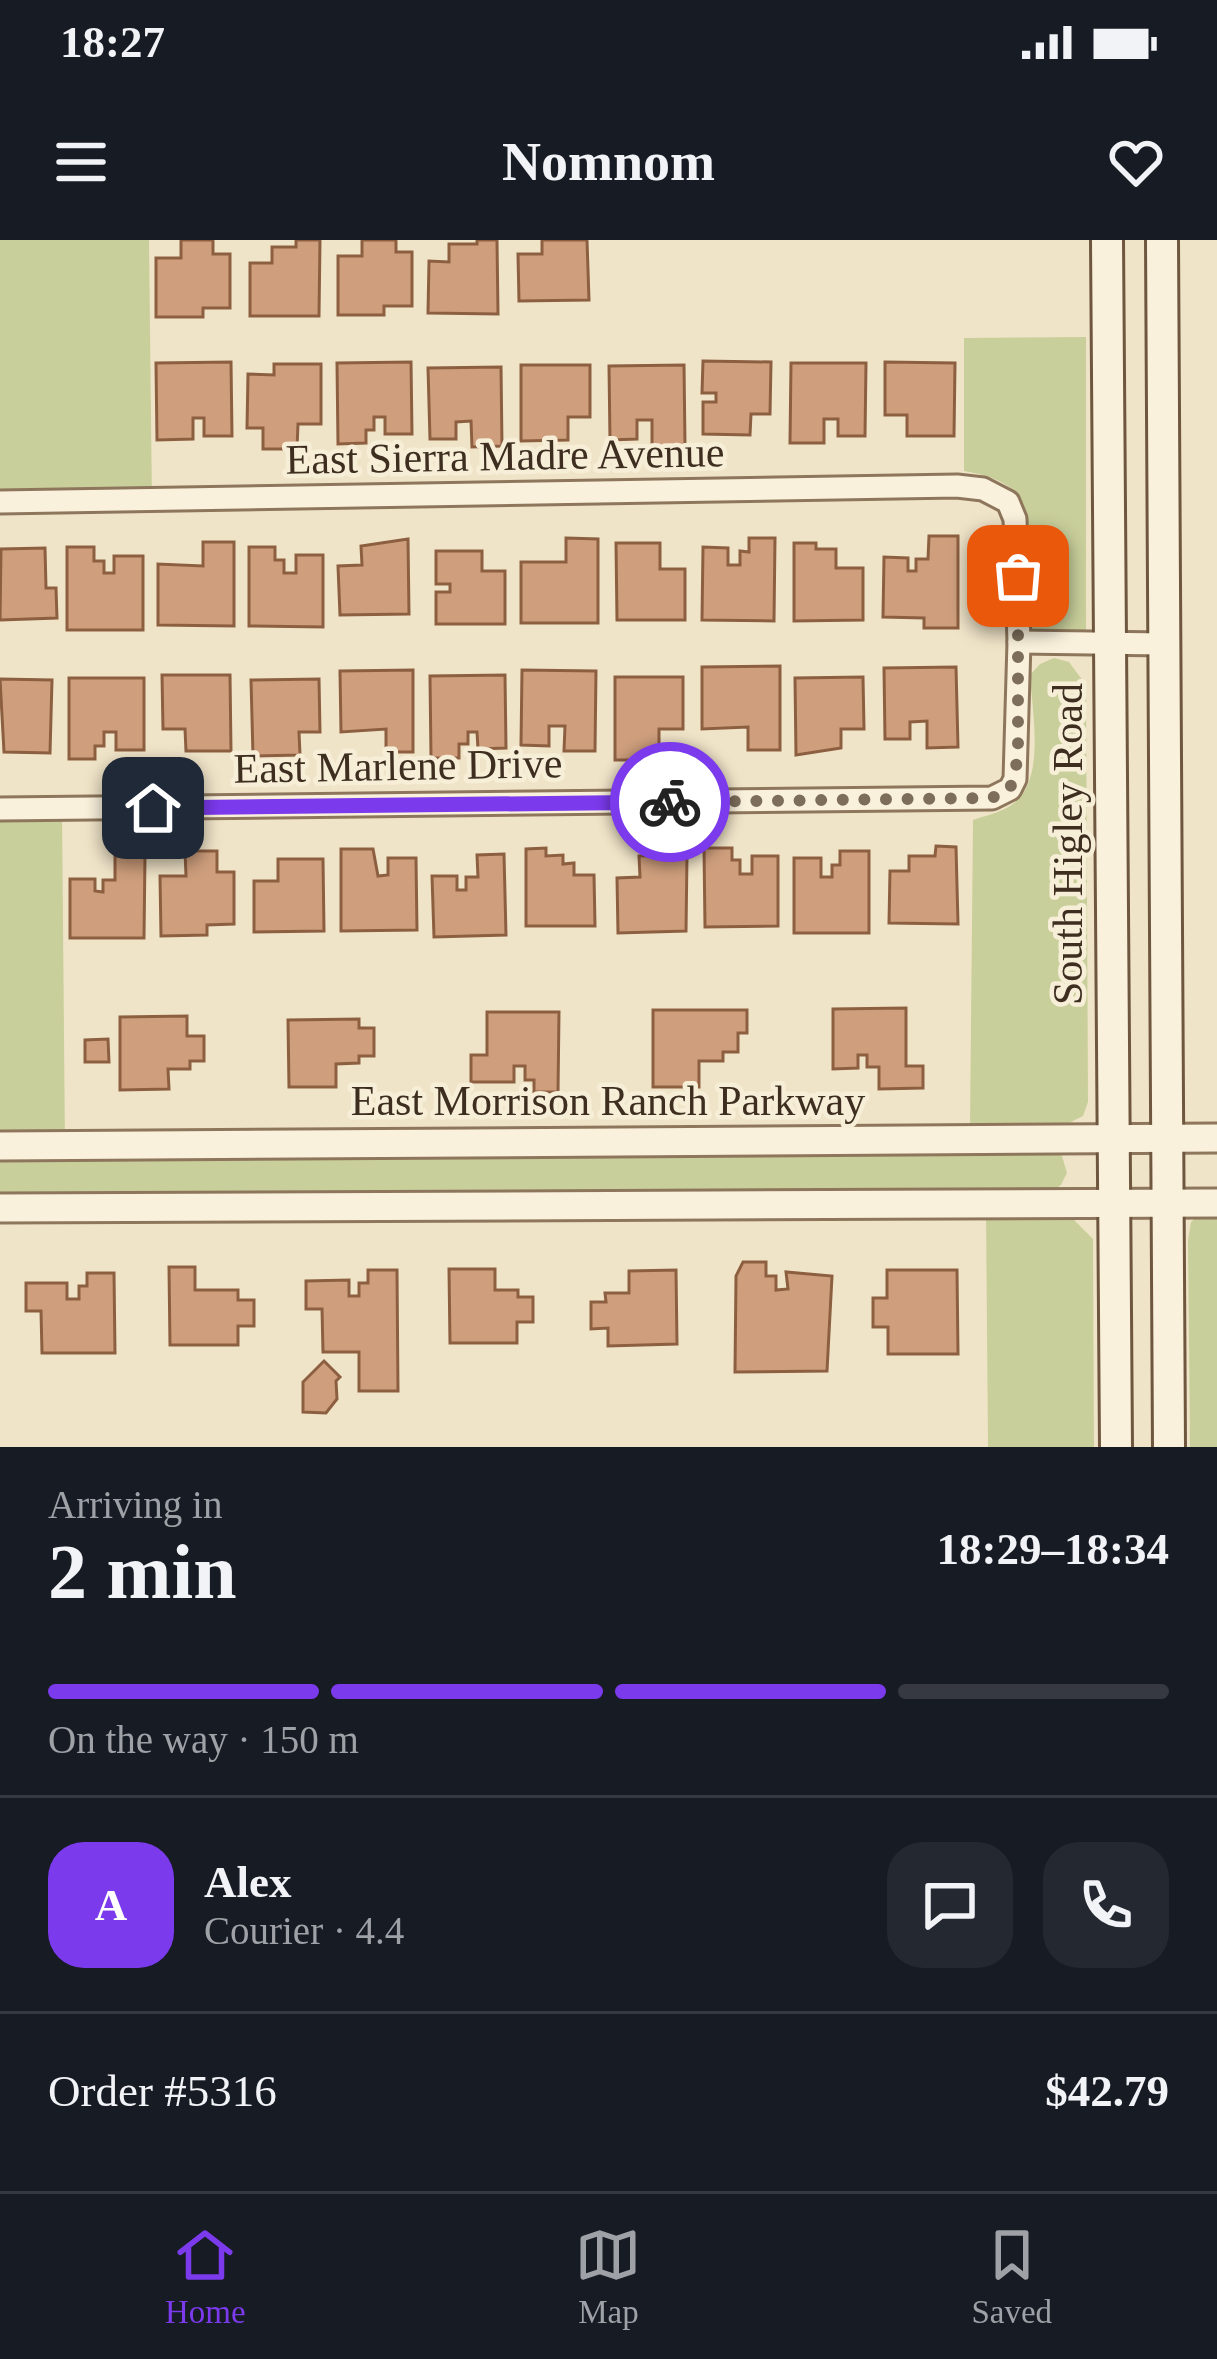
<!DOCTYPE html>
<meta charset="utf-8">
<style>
body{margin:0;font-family:Georgia,serif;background:#242831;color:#f1f3f6;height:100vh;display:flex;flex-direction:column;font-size:45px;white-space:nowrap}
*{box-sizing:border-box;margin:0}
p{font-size:39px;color:#9ea1a6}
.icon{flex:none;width:66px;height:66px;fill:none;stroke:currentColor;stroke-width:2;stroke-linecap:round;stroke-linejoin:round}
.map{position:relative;height:1207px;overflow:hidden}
.details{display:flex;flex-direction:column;background:#171b24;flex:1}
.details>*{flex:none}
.pin{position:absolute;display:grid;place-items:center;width:102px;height:102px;color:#fff;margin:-51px;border-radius:24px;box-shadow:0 6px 18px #0006}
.courier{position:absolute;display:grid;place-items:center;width:120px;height:120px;margin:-60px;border:9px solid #7c3aed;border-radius:50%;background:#fff;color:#222;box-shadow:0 3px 15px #0007}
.summary em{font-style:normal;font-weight:800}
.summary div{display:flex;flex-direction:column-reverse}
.summary{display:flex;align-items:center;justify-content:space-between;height:204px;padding:0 48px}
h1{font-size:78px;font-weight:800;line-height:90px}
.bar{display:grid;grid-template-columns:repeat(4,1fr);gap:18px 12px;align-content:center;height:144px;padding:0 48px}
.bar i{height:15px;border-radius:9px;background:#363941}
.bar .current{background:#7c3aed}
.bar p{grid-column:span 4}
.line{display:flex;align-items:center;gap:30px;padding:0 48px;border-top:3px solid #363941}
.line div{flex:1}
.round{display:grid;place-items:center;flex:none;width:126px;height:126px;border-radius:36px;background:#242831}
.status{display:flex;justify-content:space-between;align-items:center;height:84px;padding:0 60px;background:#171b24;direction:ltr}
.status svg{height:33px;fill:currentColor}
header{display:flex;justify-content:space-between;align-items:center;height:156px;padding:0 48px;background:#171b24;font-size:54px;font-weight:800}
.tab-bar{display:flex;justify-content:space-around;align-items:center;height:168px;border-top:3px solid #363941;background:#171b24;font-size:33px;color:#9ea1a6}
.tab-bar a{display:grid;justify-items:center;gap:6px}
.tab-bar .current{color:#7c3aed}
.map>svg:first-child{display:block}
.green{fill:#c9cf9b}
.building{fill:#cf9f7d;stroke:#8d5f41;stroke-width:3}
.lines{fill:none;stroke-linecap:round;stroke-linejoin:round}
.minor-casing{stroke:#8d765c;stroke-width:27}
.tertiary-casing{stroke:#8d765c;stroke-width:33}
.secondary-casing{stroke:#6f573f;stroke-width:36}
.minor{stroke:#faf1dc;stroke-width:21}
.tertiary{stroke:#faf1dc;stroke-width:27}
.secondary{stroke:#faf1dc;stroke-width:30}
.done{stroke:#7c6e5b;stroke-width:12;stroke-dasharray:0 21.6}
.route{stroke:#7c3aed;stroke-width:15}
.labels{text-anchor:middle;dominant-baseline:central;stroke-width:9;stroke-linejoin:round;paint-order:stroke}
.street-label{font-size:42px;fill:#3d2e20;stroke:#f7eed8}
</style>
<div class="status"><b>18:27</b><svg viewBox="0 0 49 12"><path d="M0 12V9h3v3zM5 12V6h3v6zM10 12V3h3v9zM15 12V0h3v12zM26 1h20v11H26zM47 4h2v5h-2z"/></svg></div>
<header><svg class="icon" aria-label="menu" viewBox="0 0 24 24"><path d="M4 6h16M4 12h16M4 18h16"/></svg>Nomnom<svg class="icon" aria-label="heart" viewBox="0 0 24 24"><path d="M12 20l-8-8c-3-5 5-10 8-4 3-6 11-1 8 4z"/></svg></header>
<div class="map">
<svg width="1217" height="1207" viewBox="0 0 1217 1207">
<rect width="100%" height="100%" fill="#f0e4c8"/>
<g class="green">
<polygon points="0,0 149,0 152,262 0,262"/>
<path d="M1086 97V391H1029C1029 365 1029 340 1029 315 1029 260 1021 241 964 231V98Z"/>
<path d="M1054 418 1069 422 1086 445 1088 862 1083 876 1065 885 970 886 973 580C984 576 999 573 1010 566 1047 544 1032 472 1030 435L1040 424Z"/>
<polygon points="62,568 65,906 0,906 0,569"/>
<polygon points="1048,908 1062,916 1067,933 1061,945 1050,952 0,961 0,913"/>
<polygon points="1217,970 1217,1207 1190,1207 1188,1000 1191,982 1203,972"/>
<polygon points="986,973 1068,974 1093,999 1094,1207 988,1207"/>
</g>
<g class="building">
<polygon points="181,0 213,0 213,14 230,14 230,68 203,68 203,77 156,77 156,18 181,18"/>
<polygon points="296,0 320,0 319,76 250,76 250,23 272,23 272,7 296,7"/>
<polygon points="362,0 396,0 396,12 412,12 412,66 384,66 384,75 338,75 338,16 362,16"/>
<polygon points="477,0 497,0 498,74 428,73 429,21 449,22 449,4 477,4"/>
<polygon points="542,0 587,0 589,60 519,61 518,14 542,14"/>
<polygon points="703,121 771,122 770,174 751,174 750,195 703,194 703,162 716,162 716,153 702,153"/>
<polygon points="231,122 232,196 204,196 204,178 193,178 193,199 157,200 156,123"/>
<polygon points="411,122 412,194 385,194 385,177 374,177 374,190 366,190 366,203 338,204 337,123"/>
<polygon points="885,122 955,123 954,196 907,196 907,175 885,175"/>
<polygon points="791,123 866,123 865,196 838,196 838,179 824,179 824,203 790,203"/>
<polygon points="274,124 321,124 321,184 298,184 297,209 263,209 263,188 247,188 248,134 274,135"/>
<polygon points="521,125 590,125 590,177 568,177 568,200 521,201"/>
<polygon points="684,125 685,206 652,206 652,180 637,180 637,199 610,200 609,126"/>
<polygon points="501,127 502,206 472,207 471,181 456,182 456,199 430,199 428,128"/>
<polygon points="929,296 958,296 958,388 924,388 924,378 883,377 884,317 908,318 908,331 916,331 916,319 928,319"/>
<polygon points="566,298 598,299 598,383 521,383 521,322 566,322"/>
<polygon points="749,298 775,298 774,381 702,380 703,307 728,308 728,325 740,325 740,311 749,312"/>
<polygon points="408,299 409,374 340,375 338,326 362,325 361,306"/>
<polygon points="203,302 234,302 234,386 158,385 158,324 203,326"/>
<polygon points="616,303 660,303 660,329 685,329 685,380 617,380"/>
<polygon points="794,303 816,303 816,309 836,309 836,328 863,328 863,380 794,381"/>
<polygon points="67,307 94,307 94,321 104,321 104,333 114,333 114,316 143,316 143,390 67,390"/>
<polygon points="249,307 275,307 275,320 284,320 284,333 296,333 296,315 323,315 323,387 249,386"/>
<polygon points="45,308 46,348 56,348 57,378 0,380 1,309"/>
<polygon points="436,311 482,311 482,331 505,331 505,384 436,384 436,352 450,352 450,344 436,344"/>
<polygon points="780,426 780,510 748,510 748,487 702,489 702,427"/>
<polygon points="956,427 958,507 927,508 927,481 910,482 910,499 885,499 884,428"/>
<polygon points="413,430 413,512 386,512 386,489 341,492 340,431"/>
<polygon points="522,430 596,431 595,511 564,511 565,486 549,486 549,506 521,505"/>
<polygon points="162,435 230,435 231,511 186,511 185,489 163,489"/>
<polygon points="505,435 506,508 478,509 477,492 468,492 468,504 459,504 459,518 431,518 430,436"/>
<polygon points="615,437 683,437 683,489 659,489 659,520 615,520"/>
<polygon points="863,437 864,489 841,489 841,508 796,515 795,438"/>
<polygon points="69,438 144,438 144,510 116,510 116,492 104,492 104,506 95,506 95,519 69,519"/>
<polygon points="0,439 52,440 50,513 4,512"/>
<polygon points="319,439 320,492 299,492 300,515 253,516 251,440"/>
<polygon points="936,606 956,607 958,684 889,683 890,631 909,631 909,616 935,616"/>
<polygon points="546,608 546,616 563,615 563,624 574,623 574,635 594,635 595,686 526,686 526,609"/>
<polygon points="704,608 732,608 732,620 740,620 740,634 752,634 752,616 778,616 778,686 705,687"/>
<polygon points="341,609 373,609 378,636 388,635 388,618 416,618 417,690 341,691"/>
<polygon points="185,611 217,611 217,632 234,632 234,684 207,685 207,695 161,696 160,636 186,636"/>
<polygon points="840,611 869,611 869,693 794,693 794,618 821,618 821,637 832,637 832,625 840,625"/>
<polygon points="504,614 506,695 434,697 432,636 457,636 457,650 466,650 466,637 478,637 477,615"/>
<polygon points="687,615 686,691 618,693 617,638 640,637 639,616"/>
<polygon points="115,616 145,616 144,698 70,698 70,639 95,639 95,651 103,652 103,640 115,640"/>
<polygon points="278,619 323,619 324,691 254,692 254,641 278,641"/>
<polygon points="906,768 906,826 923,826 923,848 879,849 879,827 867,827 867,815 858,815 858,828 833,829 833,769"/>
<polygon points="653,770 747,770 747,793 738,793 738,812 723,812 723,821 699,821 699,847 653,847"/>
<polygon points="487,772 559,772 558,852 534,852 534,840 525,840 525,826 514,826 514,842 471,842 471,815 487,815"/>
<polygon points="187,776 187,796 204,796 204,821 190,821 190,829 168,829 169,849 120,850 120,777"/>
<polygon points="359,779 359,788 374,788 374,816 359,816 359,823 336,824 336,847 289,847 288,780"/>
<polygon points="108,799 109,822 85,822 85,800"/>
<polygon points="743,1022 766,1022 766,1036 776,1036 776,1050 788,1049 786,1032 832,1036 827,1131 735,1132 736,1036"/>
<polygon points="169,1027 195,1027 195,1050 238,1050 238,1060 254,1060 254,1086 238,1086 238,1105 170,1105"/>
<polygon points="449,1029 495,1029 495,1050 518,1050 518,1057 533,1057 533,1082 517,1082 517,1103 450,1103"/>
<polygon points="368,1030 397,1030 398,1151 359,1151 359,1112 323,1112 322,1069 306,1069 306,1041 349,1040 349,1056 359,1056 359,1043 368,1043"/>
<polygon points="676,1030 677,1104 608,1106 608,1088 591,1089 591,1062 606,1062 605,1053 629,1053 629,1031"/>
<polygon points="887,1030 957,1030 958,1114 888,1114 888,1087 873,1087 873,1058 887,1058"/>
<polygon points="87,1033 114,1033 115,1113 42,1113 41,1071 26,1071 26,1043 67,1043 67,1059 79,1059 79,1046 87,1046"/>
<polygon points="324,1121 340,1137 336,1141 337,1159 326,1173 303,1172 303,1142"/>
</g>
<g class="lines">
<g class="minor-casing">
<g id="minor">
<polyline points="0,262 957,246 983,249 1008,262 1015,279 1019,402 1015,539 1010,549 992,558 0,569"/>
<polyline points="1019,402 1164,404"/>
</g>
</g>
<g class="tertiary-casing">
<g id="tertiary">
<polyline points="0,906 1217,898"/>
<polyline points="0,968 1217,963"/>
</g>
</g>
<g class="secondary-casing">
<g id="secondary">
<polyline points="1107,0 1116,1207"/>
<polyline points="1162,0 1169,1207"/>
</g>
</g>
<use href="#minor" class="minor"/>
<use href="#tertiary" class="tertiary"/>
<use href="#secondary" class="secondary"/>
</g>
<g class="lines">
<polyline class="done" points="670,562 992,558 1010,549 1018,518 1018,336"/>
<polyline class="route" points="153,568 670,562"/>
</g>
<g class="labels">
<g class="street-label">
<text transform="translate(505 216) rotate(-1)">East Sierra Madre Avenue</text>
<text transform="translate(398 526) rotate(-1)">East Marlene Drive</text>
<text transform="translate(1068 604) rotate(-90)">South Higley Road</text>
<text x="608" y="861">East Morrison Ranch Parkway</text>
</g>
</g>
</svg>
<div class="pin" style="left:1018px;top:336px;background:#ea580c"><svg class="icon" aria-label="bag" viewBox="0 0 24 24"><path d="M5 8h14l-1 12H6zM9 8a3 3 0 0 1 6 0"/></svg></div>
<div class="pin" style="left:153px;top:568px;background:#1f2937"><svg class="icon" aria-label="home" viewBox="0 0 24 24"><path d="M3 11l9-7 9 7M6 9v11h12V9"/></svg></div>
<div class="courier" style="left:670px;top:562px"><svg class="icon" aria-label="bike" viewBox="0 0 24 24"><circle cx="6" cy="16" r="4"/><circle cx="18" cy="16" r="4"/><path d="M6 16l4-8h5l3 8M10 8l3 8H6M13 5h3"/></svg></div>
</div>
<section class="details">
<div class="summary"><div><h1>2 min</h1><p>Arriving in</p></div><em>18:29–18:34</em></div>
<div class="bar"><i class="current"></i><i class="current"></i><i class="current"></i><i></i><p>On the way · 150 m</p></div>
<div class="line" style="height:216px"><b class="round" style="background:#7c3aed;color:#fff">A</b><div><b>Alex</b><p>Courier · 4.4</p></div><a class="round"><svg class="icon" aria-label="chat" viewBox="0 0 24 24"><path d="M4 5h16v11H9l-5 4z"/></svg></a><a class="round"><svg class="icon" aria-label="phone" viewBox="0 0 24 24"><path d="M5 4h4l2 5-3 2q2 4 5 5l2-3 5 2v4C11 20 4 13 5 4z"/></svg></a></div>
<div class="line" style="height:156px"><div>Order #5316</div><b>$42.79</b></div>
</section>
<nav class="tab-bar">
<a class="current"><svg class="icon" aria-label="home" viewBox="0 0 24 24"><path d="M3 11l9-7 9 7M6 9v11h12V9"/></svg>Home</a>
<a><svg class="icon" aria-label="map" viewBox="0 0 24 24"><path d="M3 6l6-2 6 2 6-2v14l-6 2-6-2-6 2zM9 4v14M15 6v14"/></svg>Map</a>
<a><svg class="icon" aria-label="saved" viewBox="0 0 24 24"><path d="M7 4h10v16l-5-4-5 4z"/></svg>Saved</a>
</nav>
